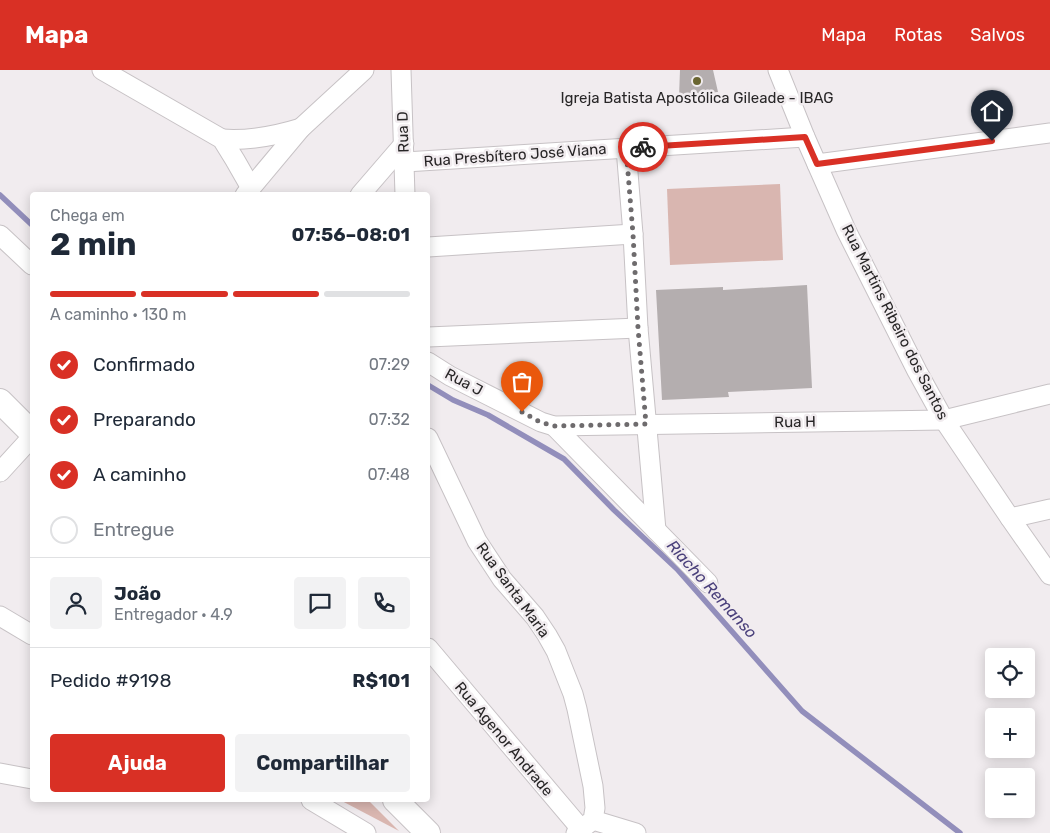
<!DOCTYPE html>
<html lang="pt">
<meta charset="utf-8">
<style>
body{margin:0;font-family:Rubik,sans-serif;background:#f2f2f3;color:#1f2937;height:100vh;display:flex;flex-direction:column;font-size:19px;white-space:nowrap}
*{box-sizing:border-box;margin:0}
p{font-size:16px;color:#747a83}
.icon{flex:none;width:28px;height:28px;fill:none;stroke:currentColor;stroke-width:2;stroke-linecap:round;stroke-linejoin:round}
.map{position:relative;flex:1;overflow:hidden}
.sheet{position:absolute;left:30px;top:122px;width:400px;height:610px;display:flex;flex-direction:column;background:#fff;border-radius:5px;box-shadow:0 2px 12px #0003}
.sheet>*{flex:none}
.buttons{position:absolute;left:985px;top:578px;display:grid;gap:10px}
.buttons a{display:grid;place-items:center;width:50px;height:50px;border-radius:5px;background:#fff;box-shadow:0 2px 12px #0003;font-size:25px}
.pin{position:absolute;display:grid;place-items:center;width:42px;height:42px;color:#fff;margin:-51px -21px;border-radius:50% 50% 50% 0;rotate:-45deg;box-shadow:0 0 5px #0007}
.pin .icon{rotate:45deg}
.courier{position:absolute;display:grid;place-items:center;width:50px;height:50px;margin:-25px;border:4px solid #d93025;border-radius:50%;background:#fff;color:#222;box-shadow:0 1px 6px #0007}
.head em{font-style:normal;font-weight:700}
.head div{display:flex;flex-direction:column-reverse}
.head{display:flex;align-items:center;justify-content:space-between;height:85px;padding:0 20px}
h1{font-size:32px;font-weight:700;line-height:38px}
.bar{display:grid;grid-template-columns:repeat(4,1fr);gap:8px 5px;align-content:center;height:60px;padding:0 20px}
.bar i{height:6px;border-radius:4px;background:#e0e1e3}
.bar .current{background:#d93025}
.bar p{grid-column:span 4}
.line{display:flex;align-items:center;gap:12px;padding:0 20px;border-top:1px solid #e0e1e3}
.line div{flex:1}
.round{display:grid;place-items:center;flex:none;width:52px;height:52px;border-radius:5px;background:#f2f2f3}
ol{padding:0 20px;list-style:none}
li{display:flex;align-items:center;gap:15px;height:55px}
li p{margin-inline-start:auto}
li .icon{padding:5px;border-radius:50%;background:#d93025;color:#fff;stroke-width:4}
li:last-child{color:#747a83}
li i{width:28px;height:28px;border:2px solid #e0e1e3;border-radius:50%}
.button{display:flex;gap:10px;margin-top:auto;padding:10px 20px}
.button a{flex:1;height:58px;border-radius:5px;background:#d93025;color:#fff;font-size:20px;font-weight:700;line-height:58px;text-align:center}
.button a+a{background:#f2f2f3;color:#1f2937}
header{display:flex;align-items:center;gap:30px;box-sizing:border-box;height:70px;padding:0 25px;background:#d93025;color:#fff}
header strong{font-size:24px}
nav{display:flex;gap:28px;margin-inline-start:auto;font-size:18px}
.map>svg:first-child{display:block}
.green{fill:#d9b6b0}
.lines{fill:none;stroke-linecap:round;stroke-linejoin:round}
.stream{stroke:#928ebb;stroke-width:5.5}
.building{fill:#b4aeaf}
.minor-casing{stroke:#c7c2c5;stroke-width:21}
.major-casing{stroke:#c7c2c5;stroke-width:26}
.minor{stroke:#fff;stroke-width:19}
.major{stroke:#fff;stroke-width:24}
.done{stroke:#6e6b6d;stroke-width:5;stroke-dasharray:0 9}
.route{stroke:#d93025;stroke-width:6}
.poi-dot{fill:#6a6531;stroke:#f1ecef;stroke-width:2}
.labels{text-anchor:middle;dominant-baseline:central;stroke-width:5;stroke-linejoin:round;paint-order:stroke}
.poi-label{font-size:15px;fill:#282627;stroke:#f1ecef}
.street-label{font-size:15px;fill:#282627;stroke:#f1ecef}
.water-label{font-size:16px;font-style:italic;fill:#4a407b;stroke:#f1ecef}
</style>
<header>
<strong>Mapa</strong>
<nav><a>Mapa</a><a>Rotas</a><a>Salvos</a></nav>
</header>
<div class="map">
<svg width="1050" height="763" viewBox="0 0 1050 763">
<rect width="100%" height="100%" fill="#f1ecef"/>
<g class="green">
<polygon points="780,114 783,190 670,195 667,119"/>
<polygon points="340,730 368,730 399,761"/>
</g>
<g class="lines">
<g class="stream">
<polyline points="0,125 32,155"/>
<polyline points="428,315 453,330 488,345 564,389 614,440 677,499 802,641 960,763"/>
</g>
</g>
<g class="building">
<polygon points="680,0 713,0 718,22 679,27"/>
<polygon points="807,215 812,318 728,322 729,327 662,330 656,220 723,217 723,220"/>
</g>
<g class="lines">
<g class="minor-casing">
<g id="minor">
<polyline points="102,0 222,69 235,90 251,118"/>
<polyline points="401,0 405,125"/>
<polyline points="778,0 805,67 846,160 917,301 944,350 1010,448 1050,505"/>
<path d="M222 69C249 71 275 66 301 58"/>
<polyline points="626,78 633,164 638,258 656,460"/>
<polyline points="405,92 805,67"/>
<polyline points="817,94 1050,63"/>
<polyline points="245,125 301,58 364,0"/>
<polyline points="360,125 404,74"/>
<polyline points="0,165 32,195"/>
<polyline points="428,177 633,164"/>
<polyline points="428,267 638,258"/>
<polyline points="428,292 450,306 541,352 554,356 944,350 1050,324"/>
<polyline points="554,356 708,513"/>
<polyline points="428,368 477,471 502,509 535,547 547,565 556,581 573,624 577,639 593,716 595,738 593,750 576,763"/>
<polyline points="0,402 32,367"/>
<polyline points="1010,448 1050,439"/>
<polyline points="0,546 32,565"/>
<polyline points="428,578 581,759"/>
<polyline points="0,703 32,709"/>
<polyline points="311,730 366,763"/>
<polyline points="593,750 636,763"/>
</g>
</g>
<g class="major-casing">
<g id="major">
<polyline points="0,331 32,363"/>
<polyline points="395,730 428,763"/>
</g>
</g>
<use href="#minor" class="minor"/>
<use href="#major" class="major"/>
</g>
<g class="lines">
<polyline class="done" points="522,342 540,352 554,356 646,354 638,258 633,164 626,78 643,77"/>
<polyline class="route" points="643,77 805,67 817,94 992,71"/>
</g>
<circle class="poi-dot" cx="697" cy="11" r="5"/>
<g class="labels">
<g class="poi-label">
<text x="697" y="28">Igreja Batista Apostólica Gileade - IBAG</text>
</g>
<g class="street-label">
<text transform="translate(403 62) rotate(-92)">Rua D</text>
<text transform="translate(515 85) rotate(-4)">Rua Presbítero José Viana</text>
<text transform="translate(895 252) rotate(63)">Rua Martins Ribeiro dos Santos</text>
<text transform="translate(464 312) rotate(28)">Rua J</text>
<text transform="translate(795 352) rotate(-1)">Rua H</text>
<text transform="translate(513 520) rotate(54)">Rua Santa Maria</text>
<text transform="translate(504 669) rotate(50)">Rua Agenor Andrade</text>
</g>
<g class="water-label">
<text transform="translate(712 519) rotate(48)">Riacho Remanso</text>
</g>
</g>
</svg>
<div class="buttons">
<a><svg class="icon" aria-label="locate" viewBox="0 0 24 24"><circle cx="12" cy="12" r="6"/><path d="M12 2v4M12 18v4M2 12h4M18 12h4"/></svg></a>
<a>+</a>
<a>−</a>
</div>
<div class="pin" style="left:522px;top:342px;background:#ea580c"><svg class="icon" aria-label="bag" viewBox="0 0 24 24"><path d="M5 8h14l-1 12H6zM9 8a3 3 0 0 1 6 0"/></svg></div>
<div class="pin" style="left:992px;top:71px;background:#1f2937"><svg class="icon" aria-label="home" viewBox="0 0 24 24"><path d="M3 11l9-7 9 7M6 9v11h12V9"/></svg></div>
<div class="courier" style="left:643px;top:77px"><svg class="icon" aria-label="bike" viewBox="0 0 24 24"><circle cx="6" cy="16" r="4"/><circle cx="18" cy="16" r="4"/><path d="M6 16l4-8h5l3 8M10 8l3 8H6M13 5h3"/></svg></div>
<section class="sheet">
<div class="head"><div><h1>2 min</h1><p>Chega em</p></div><em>07:56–08:01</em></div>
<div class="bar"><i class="current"></i><i class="current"></i><i class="current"></i><i></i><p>A caminho · 130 m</p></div>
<ol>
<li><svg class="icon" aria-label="check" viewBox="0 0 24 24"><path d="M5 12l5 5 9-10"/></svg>Confirmado<p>07:29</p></li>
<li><svg class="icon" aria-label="check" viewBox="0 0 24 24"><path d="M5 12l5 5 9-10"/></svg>Preparando<p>07:32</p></li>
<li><svg class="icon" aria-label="check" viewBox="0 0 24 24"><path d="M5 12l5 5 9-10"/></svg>A caminho<p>07:48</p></li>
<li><i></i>Entregue</li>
</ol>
<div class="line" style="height:90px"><a class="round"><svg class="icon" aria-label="person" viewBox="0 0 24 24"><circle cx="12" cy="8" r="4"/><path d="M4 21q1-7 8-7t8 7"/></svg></a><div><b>João</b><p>Entregador · 4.9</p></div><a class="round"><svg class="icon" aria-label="chat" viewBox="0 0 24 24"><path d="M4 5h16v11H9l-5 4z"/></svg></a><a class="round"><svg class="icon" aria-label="phone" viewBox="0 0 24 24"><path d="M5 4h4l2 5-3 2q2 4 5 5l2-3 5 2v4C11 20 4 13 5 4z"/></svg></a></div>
<div class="line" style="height:65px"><div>Pedido #9198</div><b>R$101</b></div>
<div class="button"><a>Ajuda</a><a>Compartilhar</a></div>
</section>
</div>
